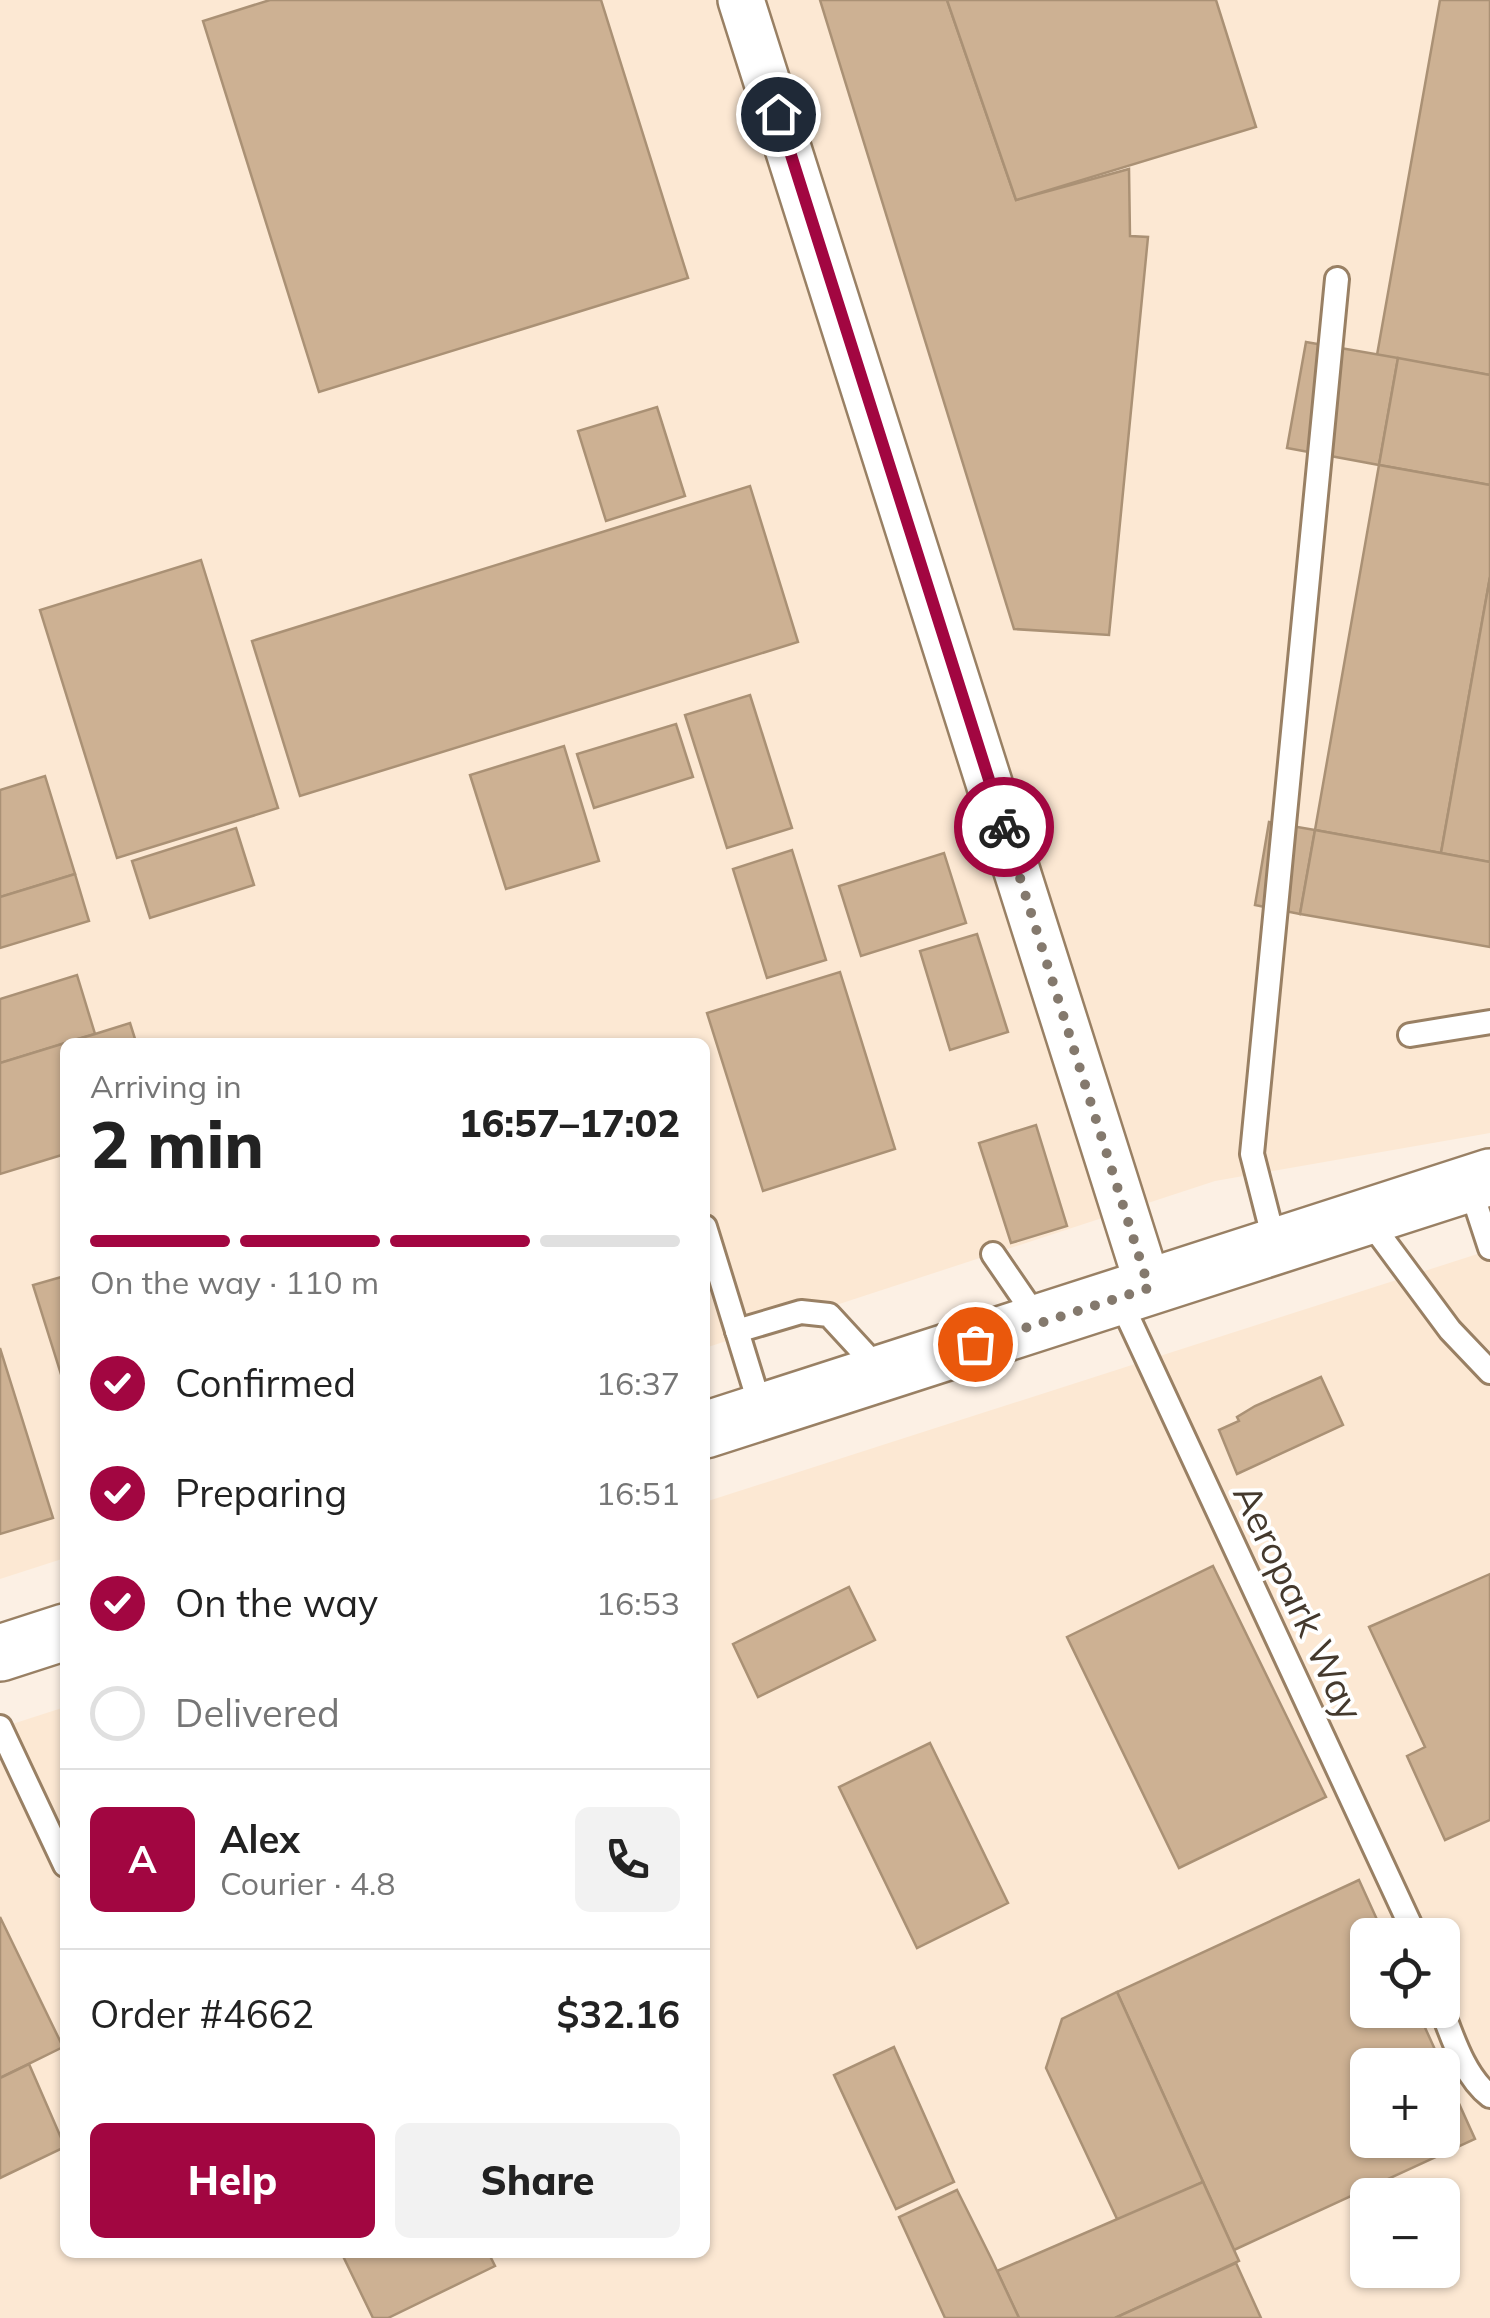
<!DOCTYPE html>
<meta charset="utf-8">
<style>
body{margin:0;font-family:Mulish,sans-serif;background:#f2f2f2;color:#222;height:100vh;display:flex;flex-direction:column;font-size:38px;white-space:nowrap}
*{box-sizing:border-box;margin:0}
p{font-size:32px;color:#767676}
.icon{flex:none;width:55px;height:55px;fill:none;stroke:currentColor;stroke-width:2;stroke-linecap:round;stroke-linejoin:round}
.map{position:relative;flex:1;overflow:hidden}
.details{position:absolute;left:60px;top:1038px;width:650px;height:1220px;display:flex;flex-direction:column;background:#fff;border-radius:15px;box-shadow:0 2px 8px #0004}
.details>*{flex:none}
.controls{position:absolute;left:1350px;top:1918px;display:grid;gap:20px}
.controls a{display:grid;place-items:center;width:110px;height:110px;border-radius:15px;background:#fff;box-shadow:0 2px 8px #0004;font-size:50px}
.pin{position:absolute;display:grid;place-items:center;width:85px;height:85px;color:#fff;margin:-42px;border:5px solid #fff;border-radius:50%;box-shadow:0 2px 10px #0007}
.courier{position:absolute;display:grid;place-items:center;width:100px;height:100px;margin:-50px;border:8px solid #a20641;border-radius:50%;background:#fff;color:#222;box-shadow:0 2px 12px #0007}
.head em{font-style:normal;font-weight:800}
.head div{display:flex;flex-direction:column-reverse}
.head{display:flex;align-items:center;justify-content:space-between;height:170px;padding:0 30px}
h1{font-size:65px;font-weight:800;line-height:75px}
.bar{display:grid;grid-template-columns:repeat(4,1fr);gap:15px 10px;align-content:center;height:120px;padding:0 30px}
.bar i{height:12px;border-radius:8px;background:#e0e0e0}
.bar .current{background:#a20641}
.bar p{grid-column:span 4}
.line{display:flex;align-items:center;gap:25px;padding:0 30px;border-top:2px solid #e0e0e0}
.line div{flex:1}
.round{display:grid;place-items:center;flex:none;width:105px;height:105px;border-radius:15px;background:#f2f2f2}
ol{padding:0 30px;list-style:none}
li{display:flex;align-items:center;gap:30px;height:110px}
li p{margin-inline-start:auto}
li .icon{padding:10px;border-radius:50%;background:#a20641;color:#fff;stroke-width:4}
li:last-child{color:#767676}
li i{width:55px;height:55px;border:5px solid #e0e0e0;border-radius:50%}
.action{display:flex;gap:20px;margin-top:auto;padding:20px 30px}
.action a{flex:1;height:115px;border-radius:15px;background:#a20641;color:#fff;font-size:40px;font-weight:800;line-height:115px;text-align:center}
.action a+a{background:#f2f2f2;color:#222}
.map>svg:first-child{display:block}
.built{fill:#fce8d3;fill-rule:evenodd}
.building{fill:#cdb193;stroke:#aa9175;stroke-width:2.5}
.lines{fill:none;stroke-linecap:round;stroke-linejoin:round}
.lane-casing{stroke:#998064;stroke-width:28}
.street-casing{stroke:#998064;stroke-width:50}
.secondary-casing{stroke:#998064;stroke-width:60}
.lane{stroke:#fff;stroke-width:22}
.street{stroke:#fff;stroke-width:45}
.secondary{stroke:#fff;stroke-width:55}
.done{stroke:#84796d;stroke-width:10;stroke-dasharray:0 18}
.route{stroke:#a20641;stroke-width:12}
.labels{text-anchor:middle;dominant-baseline:central;stroke-width:8;stroke-linejoin:round;paint-order:stroke}
.street-label{font-size:38px;fill:#44392d;stroke:#fff}
</style>
<div class="map">
<svg width="1490" height="2318" viewBox="0 0 1490 2318">
<rect width="100%" height="100%" fill="#fcf0e4"/>
<g class="built">
<polygon points="0,0 1490,0 1490,1133 1215,1181 705,1348 705,1042 65,1042 65,1558 0,1579"/>
<path d="M1490 1250V2318H0V1728L65 1707V2252H705V1502ZM1368 1935H1442V2010H1368ZM1368 2065H1442V2140H1368ZM1368 2195H1442V2270H1368Z"/>
</g>
<g class="building">
<polygon points="270,0 601,0 688,278 319,392 203,21"/>
<polygon points="820,0 947,0 1016,200 1129,169 1130,236 1148,237 1109,635 1014,629"/>
<polygon points="947,0 1216,0 1256,127 1016,200"/>
<polygon points="1440,0 1490,0 1490,375 1377,355"/>
<polygon points="1306,342 1398,358 1379,465 1287,448"/>
<polygon points="1398,358 1490,375 1490,485 1379,465"/>
<polygon points="657,407 685,496 606,521 578,431"/>
<polygon points="1379,465 1490,485 1490,577 1441,853 1315,830"/>
<polygon points="750,486 798,642 300,796 252,641"/>
<polygon points="201,560 278,808 117,858 40,610"/>
<polygon points="1490,577 1490,862 1441,853"/>
<polygon points="750,695 792,828 727,848 685,715"/>
<polygon points="676,724 693,777 594,808 577,754"/>
<polygon points="564,746 599,861 506,889 470,775"/>
<polygon points="45,776 75,874 0,897 0,790"/>
<polygon points="1269,822 1315,830 1300,914 1255,905"/>
<polygon points="236,828 254,885 150,918 132,861"/>
<polygon points="1315,830 1490,862 1490,947 1300,914"/>
<polygon points="792,850 826,960 767,978 733,869"/>
<polygon points="944,853 966,923 861,956 839,886"/>
<polygon points="75,874 89,921 0,948 0,897"/>
<polygon points="977,934 1008,1032 950,1050 920,951"/>
<polygon points="840,972 895,1149 763,1191 707,1013"/>
<polygon points="77,975 95,1034 0,1063 0,999"/>
<polygon points="130,1023 136,1042 67,1042 95,1034"/>
<polygon points="65,1043 65,1154 0,1174 0,1063"/>
<polygon points="1036,1125 1067,1226 1011,1243 979,1143"/>
<polygon points="65,1276 65,1387 33,1285"/>
<polygon points="0,1348 53,1518 0,1534"/>
<polygon points="1321,1377 1343,1425 1237,1474 1219,1430 1239,1421 1237,1417 1255,1406"/>
<polygon points="1213,1566 1326,1797 1179,1868 1067,1637"/>
<polygon points="1490,1574 1490,1820 1445,1840 1407,1756 1425,1747 1369,1627"/>
<polygon points="849,1587 875,1640 758,1697 733,1644"/>
<polygon points="930,1743 1008,1903 917,1948 839,1787"/>
<polygon points="1359,1880 1384,1935 1368,1935 1368,2010 1417,2010 1442,2065 1368,2065 1368,2140 1442,2140 1442,2066 1475,2139 1234,2250 1117,1992"/>
<polygon points="0,1917 63,2047 0,2078"/>
<polygon points="1117,1992 1203,2182 1118,2221 1046,2068 1062,2019"/>
<polygon points="894,2047 954,2182 896,2209 834,2075"/>
<polygon points="29,2064 65,2147 0,2178 0,2078"/>
<polygon points="1203,2182 1239,2261 1115,2318 1019,2318 997,2271"/>
<polygon points="957,2190 991,2258 1019,2318 945,2318 899,2217"/>
<polygon points="341,2252 488,2252 495,2266 388,2318 373,2318"/>
<polygon points="1236,2263 1261,2318 1115,2318"/>
</g>
<g class="lines">
<g class="lane-casing">
<g id="lane">
<polyline points="1410,1035 1490,1022"/>
<polyline points="1469,1184 1490,1248"/>
<polyline points="1367,1218 1450,1330 1490,1372"/>
<polyline points="705,1227 762,1412"/>
<polyline points="1276,1248 1252,1154 1337,279"/>
<polyline points="993,1254 1039,1321"/>
<polyline points="1119,1298 1415,1935"/>
<polyline points="737,1331 801,1312 829,1315 864,1353 876,1375"/>
<polyline points="0,1727 65,1865"/>
<path d="M1442 2010C1453 2039 1465 2077 1490 2096"/>
</g>
</g>
<g class="street-casing">
<polyline id="street" points="741,0 1149,1288"/>
</g>
<g class="secondary-casing">
<g id="secondary">
<polyline points="705,1430 1490,1177"/>
<polyline points="0,1653 65,1632"/>
</g>
</g>
<use href="#lane" class="lane"/>
<use href="#street" class="street"/>
<use href="#secondary" class="secondary"/>
</g>
<g class="lines">
<polyline class="done" points="975,1344 1149,1288 1004,827"/>
<polyline class="route" points="778,114 1004,827"/>
</g>
<g class="labels">
<g class="street-label">
<text transform="translate(1299 1602) rotate(65)">Aeropark Way</text>
</g>
</g>
</svg>
<div class="controls">
<a><svg class="icon" aria-label="locate" viewBox="0 0 24 24"><circle cx="12" cy="12" r="6"/><path d="M12 2v4M12 18v4M2 12h4M18 12h4"/></svg></a>
<a>+</a>
<a>−</a>
</div>
<div class="pin" style="left:975px;top:1344px;background:#ea580c"><svg class="icon" aria-label="bag" viewBox="0 0 24 24"><path d="M5 8h14l-1 12H6zM9 8a3 3 0 0 1 6 0"/></svg></div>
<div class="pin" style="left:778px;top:114px;background:#1f2937"><svg class="icon" aria-label="home" viewBox="0 0 24 24"><path d="M3 11l9-7 9 7M6 9v11h12V9"/></svg></div>
<div class="courier" style="left:1004px;top:827px"><svg class="icon" aria-label="bike" viewBox="0 0 24 24"><circle cx="6" cy="16" r="4"/><circle cx="18" cy="16" r="4"/><path d="M6 16l4-8h5l3 8M10 8l3 8H6M13 5h3"/></svg></div>
<section class="details">
<div class="head"><div><h1>2 min</h1><p>Arriving in</p></div><em>16:57–17:02</em></div>
<div class="bar"><i class="current"></i><i class="current"></i><i class="current"></i><i></i><p>On the way · 110 m</p></div>
<ol>
<li><svg class="icon" aria-label="check" viewBox="0 0 24 24"><path d="M5 12l5 5 9-10"/></svg>Confirmed<p>16:37</p></li>
<li><svg class="icon" aria-label="check" viewBox="0 0 24 24"><path d="M5 12l5 5 9-10"/></svg>Preparing<p>16:51</p></li>
<li><svg class="icon" aria-label="check" viewBox="0 0 24 24"><path d="M5 12l5 5 9-10"/></svg>On the way<p>16:53</p></li>
<li><i></i>Delivered</li>
</ol>
<div class="line" style="height:180px"><b class="round" style="background:#a20641;color:#fff">A</b><div><b>Alex</b><p>Courier · 4.8</p></div><a class="round"><svg class="icon" aria-label="phone" viewBox="0 0 24 24"><path d="M5 4h4l2 5-3 2q2 4 5 5l2-3 5 2v4C11 20 4 13 5 4z"/></svg></a></div>
<div class="line" style="height:130px"><div>Order #4662</div><b>$32.16</b></div>
<div class="action"><a>Help</a><a>Share</a></div>
</section>
</div>
